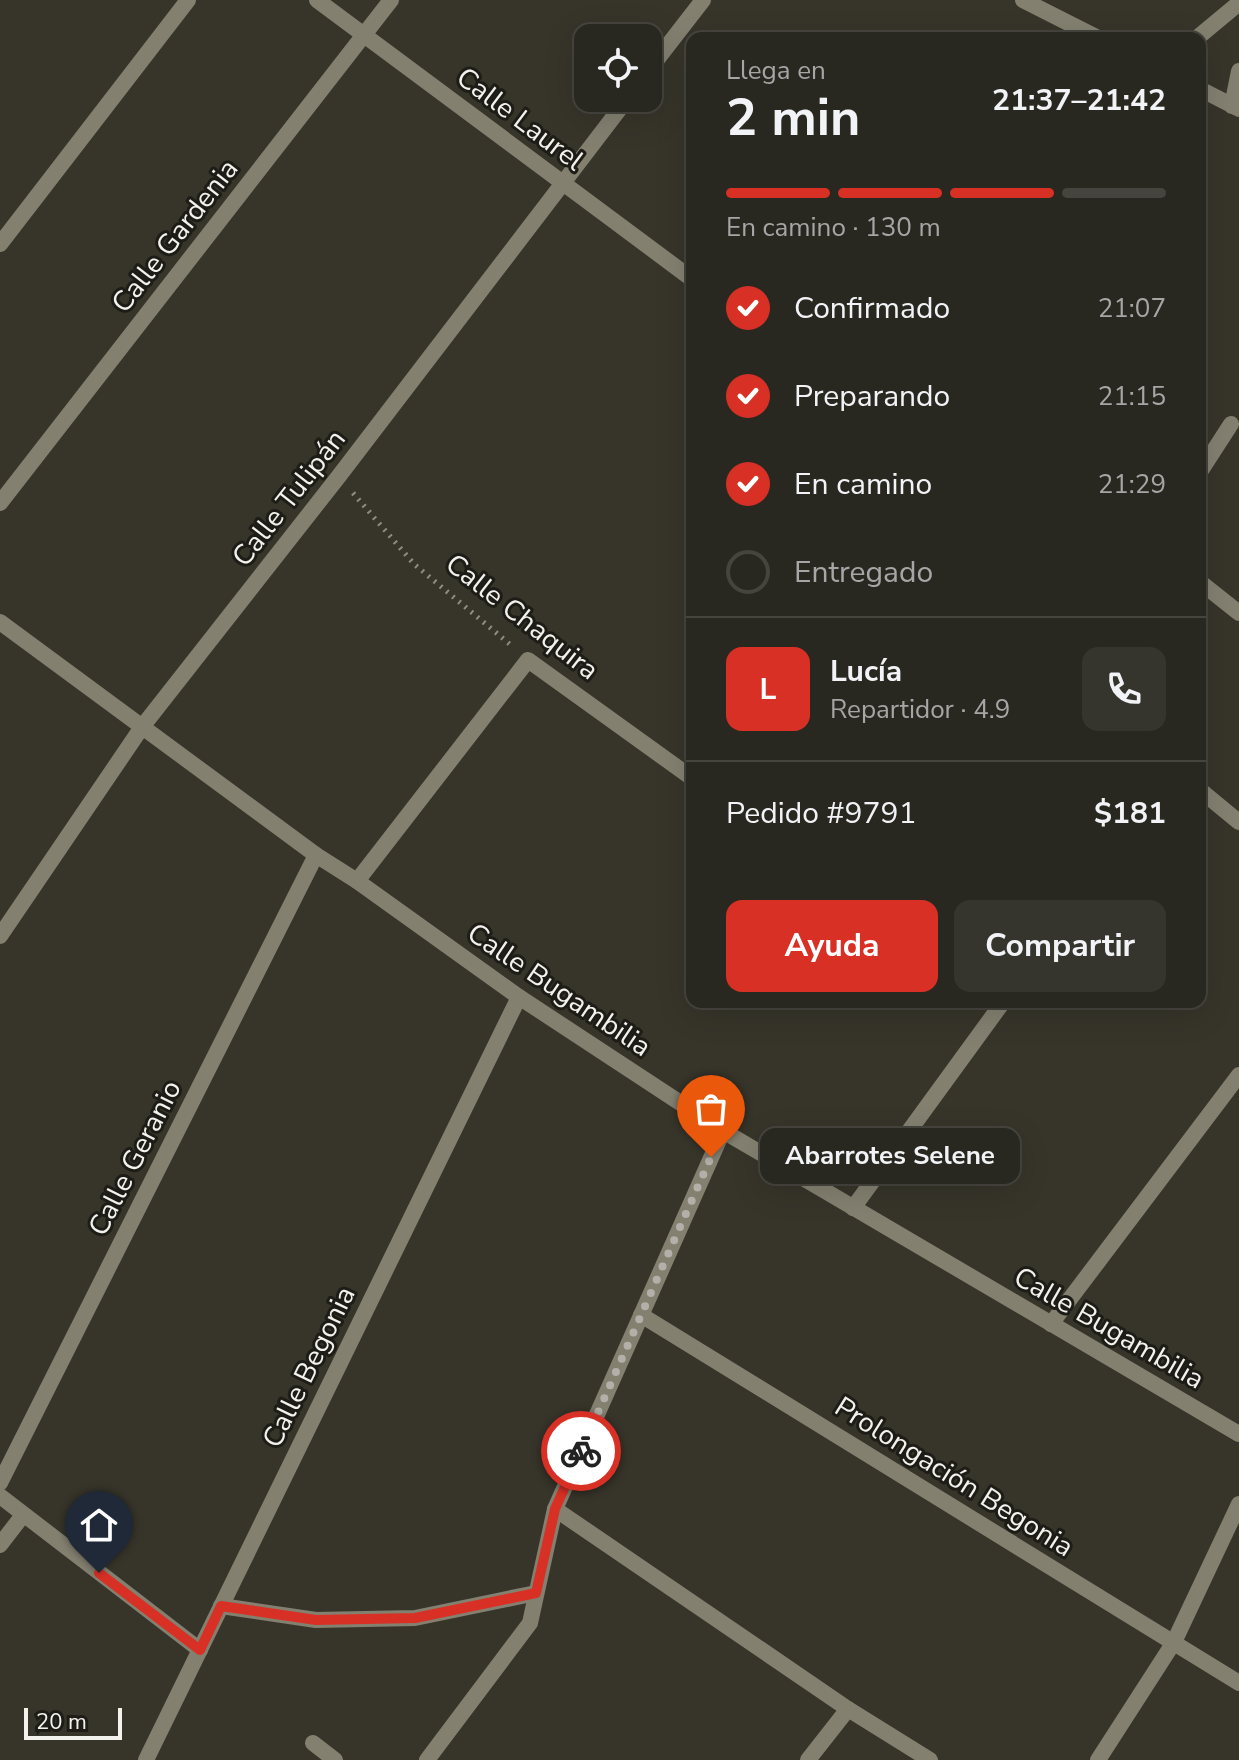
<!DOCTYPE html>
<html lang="es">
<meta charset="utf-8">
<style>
body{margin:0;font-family:"Nunito Sans",sans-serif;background:#35342d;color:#f1f3f6;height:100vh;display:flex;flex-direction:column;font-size:30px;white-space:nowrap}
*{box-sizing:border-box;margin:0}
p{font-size:26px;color:#a5a6a5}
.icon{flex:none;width:44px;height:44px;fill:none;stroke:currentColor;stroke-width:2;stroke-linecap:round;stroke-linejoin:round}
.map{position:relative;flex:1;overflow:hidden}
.panel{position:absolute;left:686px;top:32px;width:520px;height:976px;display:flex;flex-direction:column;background:#292820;border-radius:16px;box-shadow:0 8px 32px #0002,0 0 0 2px #45443e}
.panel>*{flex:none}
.buttons{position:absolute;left:574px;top:24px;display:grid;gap:16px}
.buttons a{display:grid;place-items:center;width:88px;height:88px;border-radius:16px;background:#292820;box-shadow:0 8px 32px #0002,0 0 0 2px #45443e;font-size:40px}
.scale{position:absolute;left:24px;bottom:20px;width:98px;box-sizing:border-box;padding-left:8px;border:4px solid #f4f2ec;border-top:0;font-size:22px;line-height:28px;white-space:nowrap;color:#f4f2ec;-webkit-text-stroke:6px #1d1c17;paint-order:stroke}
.pin{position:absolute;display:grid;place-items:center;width:68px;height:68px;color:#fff;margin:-82px -34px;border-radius:50% 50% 50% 0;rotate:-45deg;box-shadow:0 0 8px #0007}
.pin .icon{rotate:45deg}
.courier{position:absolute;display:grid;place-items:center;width:80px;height:80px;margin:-40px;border:6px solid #d93025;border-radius:50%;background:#fff;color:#222;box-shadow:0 2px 10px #0007}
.bubble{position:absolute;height:56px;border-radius:16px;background:#292820;box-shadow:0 8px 32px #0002,0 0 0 2px #45443e;font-size:26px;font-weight:700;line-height:56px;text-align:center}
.overview em{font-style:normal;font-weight:700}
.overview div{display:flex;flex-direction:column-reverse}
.overview{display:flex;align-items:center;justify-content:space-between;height:136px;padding:0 40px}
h1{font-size:52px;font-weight:700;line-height:60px}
.bar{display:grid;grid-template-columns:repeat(4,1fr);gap:12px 8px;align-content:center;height:96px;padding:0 40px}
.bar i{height:10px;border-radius:6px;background:#45443e}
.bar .current{background:#d93025}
.bar p{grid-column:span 4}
.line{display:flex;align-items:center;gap:20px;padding:0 40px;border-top:2px solid #45443e}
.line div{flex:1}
.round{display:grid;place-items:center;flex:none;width:84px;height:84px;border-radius:16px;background:#35342d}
ol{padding:0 40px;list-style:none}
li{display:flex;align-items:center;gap:24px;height:88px}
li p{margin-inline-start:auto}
li .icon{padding:8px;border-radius:50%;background:#d93025;color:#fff;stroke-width:4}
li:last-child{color:#a5a6a5}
li i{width:44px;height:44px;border:4px solid #45443e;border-radius:50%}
.primary-button{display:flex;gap:16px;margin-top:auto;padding:16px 40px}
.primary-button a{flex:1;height:92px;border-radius:16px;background:#d93025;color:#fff;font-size:32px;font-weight:700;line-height:92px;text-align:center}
.primary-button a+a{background:#35342d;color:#f1f3f6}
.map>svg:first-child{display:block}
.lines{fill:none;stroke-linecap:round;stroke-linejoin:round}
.path{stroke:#8e8c83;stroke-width:5;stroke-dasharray:2 6;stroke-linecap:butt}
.minor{stroke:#838070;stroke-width:16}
.tertiary{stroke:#838070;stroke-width:16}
.done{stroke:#b2b0a8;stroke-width:8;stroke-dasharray:0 14.4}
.route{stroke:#d93025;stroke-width:10}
.labels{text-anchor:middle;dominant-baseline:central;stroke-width:6;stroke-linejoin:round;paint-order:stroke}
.street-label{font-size:28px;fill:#f4f2ec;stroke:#1d1c17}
</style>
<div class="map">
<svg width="1239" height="1760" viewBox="0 0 1239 1760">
<rect width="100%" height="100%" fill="#37352a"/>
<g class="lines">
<polyline class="path" points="353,493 414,564 512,646"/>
<g class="minor">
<polyline points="317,0 692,279"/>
<polyline points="1197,38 1239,3"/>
<polyline points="648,71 703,0"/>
<polyline points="1232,106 1239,71"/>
<polyline points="0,244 188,0"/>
<polyline points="1200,472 1231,424"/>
<polyline points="0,503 391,0"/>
<polyline points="1200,582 1239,613"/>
<polyline points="0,622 316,855 357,881 519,997 723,1131 1239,1434"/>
<polyline points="1200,790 1239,822"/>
<polyline points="357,881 528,660 692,778"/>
<polyline points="0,936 142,727 339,476 628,98"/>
<polyline points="853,1208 1003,1002"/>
<polyline points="641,1315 1239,1683"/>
<polyline points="1051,1324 1239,1075"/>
<polyline points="0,1483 316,855"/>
<polyline points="0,1496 200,1650"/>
<polyline points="555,1509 848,1709 930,1760"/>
<polyline points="0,1545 23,1515"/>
<polyline points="221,1606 316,1620 415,1618 536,1593"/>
<polyline points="313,1743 335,1760"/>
<polyline points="146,1760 519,997"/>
<polyline points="427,1760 530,1623 555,1509 723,1131"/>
<polyline points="808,1760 848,1709"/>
<polyline points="1098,1760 1174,1642 1239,1504"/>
</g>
<g class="tertiary">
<polyline points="1023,0 1098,38"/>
<polyline points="1200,89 1239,109"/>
</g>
</g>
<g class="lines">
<polyline class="done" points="581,1451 711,1157"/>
<polyline class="route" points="99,1573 200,1650 221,1606 316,1620 415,1618 536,1593 555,1509 581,1451"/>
</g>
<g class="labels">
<g class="street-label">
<text transform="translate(520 119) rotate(37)">Calle Laurel</text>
<text transform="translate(175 236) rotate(-52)">Calle Gardenia</text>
<text transform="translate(289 498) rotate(-52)">Calle Tulipán</text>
<text transform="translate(522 617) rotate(38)">Calle Chaquira</text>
<text transform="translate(559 990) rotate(34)">Calle Bugambilia</text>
<text transform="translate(135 1158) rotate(-63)">Calle Geranio</text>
<text transform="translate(1109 1328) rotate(30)">Calle Bugambilia</text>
<text transform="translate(309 1367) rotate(-64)">Calle Begonia</text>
<text transform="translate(954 1477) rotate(32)">Prolongación Begonia</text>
</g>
</g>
</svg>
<div class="buttons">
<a><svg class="icon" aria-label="locate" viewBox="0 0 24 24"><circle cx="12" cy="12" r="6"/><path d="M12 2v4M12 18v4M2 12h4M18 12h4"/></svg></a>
</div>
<div class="scale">20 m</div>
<div class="pin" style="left:711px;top:1157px;background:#ea580c"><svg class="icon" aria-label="bag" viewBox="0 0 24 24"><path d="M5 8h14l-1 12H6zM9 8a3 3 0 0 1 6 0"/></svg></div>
<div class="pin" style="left:99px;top:1573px;background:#1f2937"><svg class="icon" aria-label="home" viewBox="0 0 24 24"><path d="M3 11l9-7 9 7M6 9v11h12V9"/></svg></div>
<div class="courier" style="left:581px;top:1451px"><svg class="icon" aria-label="bike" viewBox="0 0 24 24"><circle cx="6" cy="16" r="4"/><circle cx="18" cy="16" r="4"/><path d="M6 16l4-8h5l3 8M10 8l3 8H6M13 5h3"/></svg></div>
<div class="bubble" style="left:760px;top:1128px;width:260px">Abarrotes Selene</div>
<section class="panel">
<div class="overview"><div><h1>2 min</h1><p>Llega en</p></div><em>21:37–21:42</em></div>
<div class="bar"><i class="current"></i><i class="current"></i><i class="current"></i><i></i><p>En camino · 130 m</p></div>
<ol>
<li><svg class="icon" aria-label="check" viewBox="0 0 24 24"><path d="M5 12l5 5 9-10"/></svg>Confirmado<p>21:07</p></li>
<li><svg class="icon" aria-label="check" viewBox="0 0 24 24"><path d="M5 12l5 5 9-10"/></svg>Preparando<p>21:15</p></li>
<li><svg class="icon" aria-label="check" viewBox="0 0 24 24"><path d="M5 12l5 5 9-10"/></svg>En camino<p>21:29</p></li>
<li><i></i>Entregado</li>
</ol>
<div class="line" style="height:144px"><b class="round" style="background:#d93025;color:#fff">L</b><div><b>Lucía</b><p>Repartidor · 4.9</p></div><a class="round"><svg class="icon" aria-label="phone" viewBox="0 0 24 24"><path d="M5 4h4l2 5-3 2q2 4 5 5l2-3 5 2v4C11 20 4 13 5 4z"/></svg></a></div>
<div class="line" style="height:104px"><div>Pedido #9791</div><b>$181</b></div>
<div class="primary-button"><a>Ayuda</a><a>Compartir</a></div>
</section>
</div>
